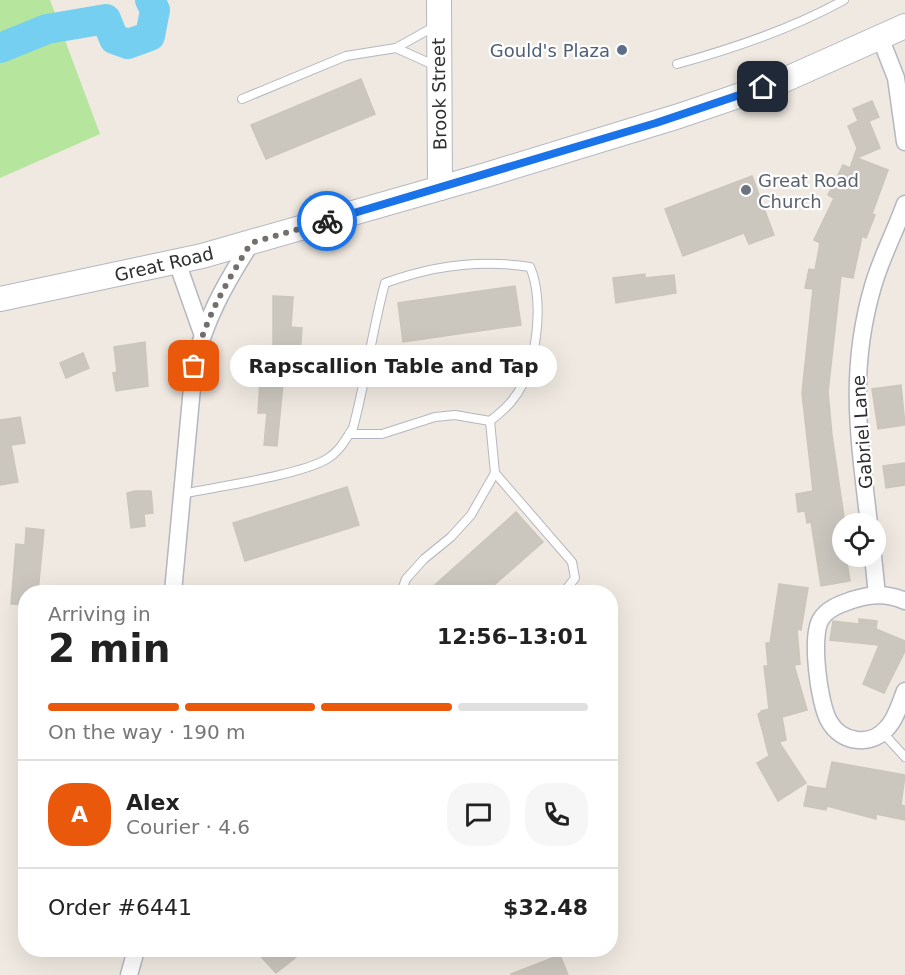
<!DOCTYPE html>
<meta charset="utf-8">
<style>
body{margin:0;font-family:"DejaVu Sans",sans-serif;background:#f6f6f6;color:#222;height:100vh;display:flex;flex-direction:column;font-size:22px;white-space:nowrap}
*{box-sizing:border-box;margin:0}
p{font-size:20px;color:#767676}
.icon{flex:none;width:33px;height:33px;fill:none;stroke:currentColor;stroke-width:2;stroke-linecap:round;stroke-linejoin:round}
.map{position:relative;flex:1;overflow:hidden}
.panel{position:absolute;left:18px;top:585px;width:600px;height:372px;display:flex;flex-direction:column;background:#fff;border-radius:24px;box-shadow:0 6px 24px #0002}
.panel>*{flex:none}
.tools{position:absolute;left:832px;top:513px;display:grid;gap:12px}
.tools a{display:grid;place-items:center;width:54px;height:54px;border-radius:50%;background:#fff;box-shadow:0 6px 24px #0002;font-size:30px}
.pin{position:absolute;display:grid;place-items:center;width:51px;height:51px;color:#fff;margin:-26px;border-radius:12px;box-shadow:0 3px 9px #0006}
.courier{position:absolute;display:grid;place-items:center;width:60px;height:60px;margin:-30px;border:4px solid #1a73e8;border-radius:50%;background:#fff;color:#222;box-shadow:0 2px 8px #0007}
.bubble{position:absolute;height:42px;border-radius:21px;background:#fff;box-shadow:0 6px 24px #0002;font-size:20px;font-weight:800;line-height:42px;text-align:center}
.overview em{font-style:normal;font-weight:800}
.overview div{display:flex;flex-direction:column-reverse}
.overview{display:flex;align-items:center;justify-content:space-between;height:102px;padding:0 30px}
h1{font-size:39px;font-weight:800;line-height:45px}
.bar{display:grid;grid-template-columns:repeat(4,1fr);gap:9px 6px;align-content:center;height:72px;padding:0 30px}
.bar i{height:8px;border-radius:4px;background:#e0e0e0}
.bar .selected{background:#ea580c}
.bar p{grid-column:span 4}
.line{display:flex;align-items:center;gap:15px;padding:0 30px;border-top:2px solid #e0e0e0}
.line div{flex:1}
.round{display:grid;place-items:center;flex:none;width:63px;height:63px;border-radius:24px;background:#f6f6f6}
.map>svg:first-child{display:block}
.green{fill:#b6e59e}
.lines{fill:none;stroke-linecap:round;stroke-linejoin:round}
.river{stroke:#75cff0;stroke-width:30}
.building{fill:#cbc7bf;stroke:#cbc5ba;stroke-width:1.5}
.lane-casing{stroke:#b4b7c1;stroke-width:10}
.street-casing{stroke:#b4b7c1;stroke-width:19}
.secondary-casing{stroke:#b4b7c1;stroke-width:26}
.lane{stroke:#fff;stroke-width:8}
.street{stroke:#fff;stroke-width:16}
.secondary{stroke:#fff;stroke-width:24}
.done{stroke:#726f6d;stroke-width:6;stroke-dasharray:0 10.8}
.route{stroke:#1a73e8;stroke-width:8}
.service-dot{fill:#5c6f8a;stroke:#fff;stroke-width:2}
.worship-dot{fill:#6b7280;stroke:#fff;stroke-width:2}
.labels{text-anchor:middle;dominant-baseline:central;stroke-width:4.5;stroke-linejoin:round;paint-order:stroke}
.service-label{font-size:18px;fill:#4e5e75;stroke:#fff;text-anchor:end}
.street-label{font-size:18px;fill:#2e2e2e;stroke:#fff}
.worship-label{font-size:18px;fill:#5b616d;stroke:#fff;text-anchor:start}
</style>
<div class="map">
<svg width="905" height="975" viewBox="0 0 905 975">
<rect width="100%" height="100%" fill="#efe9e1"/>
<polygon class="green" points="0,0 50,0 100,134 0,178"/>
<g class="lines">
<polyline class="river" points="0,48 47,29 106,19 114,39 128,44 150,36 155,10 150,0"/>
</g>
<g class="building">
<polygon points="361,79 375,114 266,159 251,125"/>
<polygon points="872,101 879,117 869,121 880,148 857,158 888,170 872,214 875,215 866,238 862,236 853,278 841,276 828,392 832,435 845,524 843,524 843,556 846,556 850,581 821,586 811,522 807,523 805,511 798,512 796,494 813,491 802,393 813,289 805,288 809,269 815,270 820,243 814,240 834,198 828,195 843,165 850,168 857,148 848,126 858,121 853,109"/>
<polygon points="752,176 774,235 749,244 744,233 683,256 665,209"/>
<polygon points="645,274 645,278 674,275 676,293 616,303 613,278"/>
<polygon points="515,286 521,325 403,342 398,303"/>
<polygon points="273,296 293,297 291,327 302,328 300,355 291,355 291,368 275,367 277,350 273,350"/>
<polygon points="145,342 148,386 116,391 113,373 117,372 114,347"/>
<polygon points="83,353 89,368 66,378 60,363"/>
<polygon points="260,381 283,383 277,446 264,445 267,413 258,413"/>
<polygon points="901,385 905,425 878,429 872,389"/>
<polygon points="20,417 25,443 11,445 18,482 0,485 0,420"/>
<polygon points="905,463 905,485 886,488 883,466"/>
<polygon points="347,487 359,525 245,561 233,523"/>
<polygon points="135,491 151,491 153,513 144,514 145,526 131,528 127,493"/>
<polygon points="516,512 543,542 486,592 427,592"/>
<polygon points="26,528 44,530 38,592 26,592 26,605 11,604 16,544 25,545"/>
<polygon points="779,584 808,588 801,630 797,629 800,664 794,665 807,710 782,717 786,740 779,742 806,783 778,801 757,763 769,756 758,714 761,712 763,716 761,711 769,709 764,666 768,666 766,643 770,643"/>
<polygon points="859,619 877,621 876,629 905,641 905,651 884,693 863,684 879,645 830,640 833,621 859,624"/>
<polygon points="832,762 905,775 901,805 905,806 905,820 876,814 876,819 827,806 826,810 804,806 808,786 826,789"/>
<polygon points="255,950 305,950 276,973"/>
<polygon points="560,955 568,975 511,975 511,974"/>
</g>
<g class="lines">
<g class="lane-casing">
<g id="lane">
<polyline points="396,48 436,66"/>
<path d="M677 64C735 48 792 29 844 0"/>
<polyline points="242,99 346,56 396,48 437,25"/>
<polyline points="495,473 572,562 575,578 564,592"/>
<path d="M183 494C219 486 297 476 327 459 340 451 345 440 353 428 366 380 372 331 385 283 431 266 480 259 530 267 545 300 537 369 514 398 508 407 499 414 490 421L455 415 435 417 382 434H349"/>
<polyline points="401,592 406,579 424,559 451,537 471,515 495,473 490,421"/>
<polyline points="883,733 905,757"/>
</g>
</g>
<g class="street-casing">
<g id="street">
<polyline points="880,37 896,78 905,142"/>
<polyline points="177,262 202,333"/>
<path d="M869 524C859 438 848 371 873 286 881 258 895 232 905 204"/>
<polyline points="873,556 877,595"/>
<path d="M173 592 194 366C205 319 225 284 251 243"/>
<path d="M905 601C887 593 871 594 852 600 841 604 828 608 821 619 810 636 819 704 829 721 841 743 871 747 887 728 896 719 900 703 905 691"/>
<polyline points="129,975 136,950"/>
</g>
</g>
<g class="secondary-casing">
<g id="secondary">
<polyline points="439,0 440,188"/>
<polyline points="0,299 202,256 486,175 679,116 782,81 905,26"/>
</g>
</g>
<use href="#lane" class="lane"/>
<use href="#street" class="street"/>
<use href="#secondary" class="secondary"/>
</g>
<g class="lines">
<path class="done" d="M194 366C204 320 226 283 251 243L327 221"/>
<polyline class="route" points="327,221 656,123 763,87"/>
</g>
<circle class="service-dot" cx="622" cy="50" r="6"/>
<circle class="worship-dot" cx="746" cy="190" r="6"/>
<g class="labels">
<g class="service-label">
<text x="610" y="50">Gould's Plaza</text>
</g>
<g class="street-label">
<text transform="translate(439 94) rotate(-91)">Brook Street</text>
<text transform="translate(164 264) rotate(-13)">Great Road</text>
<text transform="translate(862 432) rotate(-94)">Gabriel Lane</text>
</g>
<g class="worship-label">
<text x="758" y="180">Great Road<tspan x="758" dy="21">Church</tspan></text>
</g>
</g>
</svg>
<div class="tools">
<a><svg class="icon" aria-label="locate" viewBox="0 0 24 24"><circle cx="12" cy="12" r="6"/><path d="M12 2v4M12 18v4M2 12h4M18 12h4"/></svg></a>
</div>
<div class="pin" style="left:194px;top:366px;background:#ea580c"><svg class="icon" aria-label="bag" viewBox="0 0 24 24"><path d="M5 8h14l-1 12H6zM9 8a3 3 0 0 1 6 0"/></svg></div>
<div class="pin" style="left:763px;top:87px;background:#1f2937"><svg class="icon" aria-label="home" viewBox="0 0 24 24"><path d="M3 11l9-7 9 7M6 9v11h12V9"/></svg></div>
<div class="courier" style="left:327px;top:221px"><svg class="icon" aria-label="bike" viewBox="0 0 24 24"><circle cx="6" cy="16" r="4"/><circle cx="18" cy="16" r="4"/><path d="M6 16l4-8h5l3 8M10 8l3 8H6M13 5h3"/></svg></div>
<div class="bubble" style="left:230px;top:345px;width:327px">Rapscallion Table and Tap</div>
<section class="panel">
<div class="overview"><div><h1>2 min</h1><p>Arriving in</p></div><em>12:56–13:01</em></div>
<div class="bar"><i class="selected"></i><i class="selected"></i><i class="selected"></i><i></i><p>On the way · 190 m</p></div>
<div class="line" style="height:108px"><b class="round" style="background:#ea580c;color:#fff">A</b><div><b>Alex</b><p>Courier · 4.6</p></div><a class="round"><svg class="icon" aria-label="chat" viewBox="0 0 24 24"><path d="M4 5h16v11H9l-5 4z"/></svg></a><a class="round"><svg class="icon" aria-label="phone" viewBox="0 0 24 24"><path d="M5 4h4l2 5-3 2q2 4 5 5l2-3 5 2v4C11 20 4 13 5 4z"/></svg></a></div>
<div class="line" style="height:78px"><div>Order #6441</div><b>$32.48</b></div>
</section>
</div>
